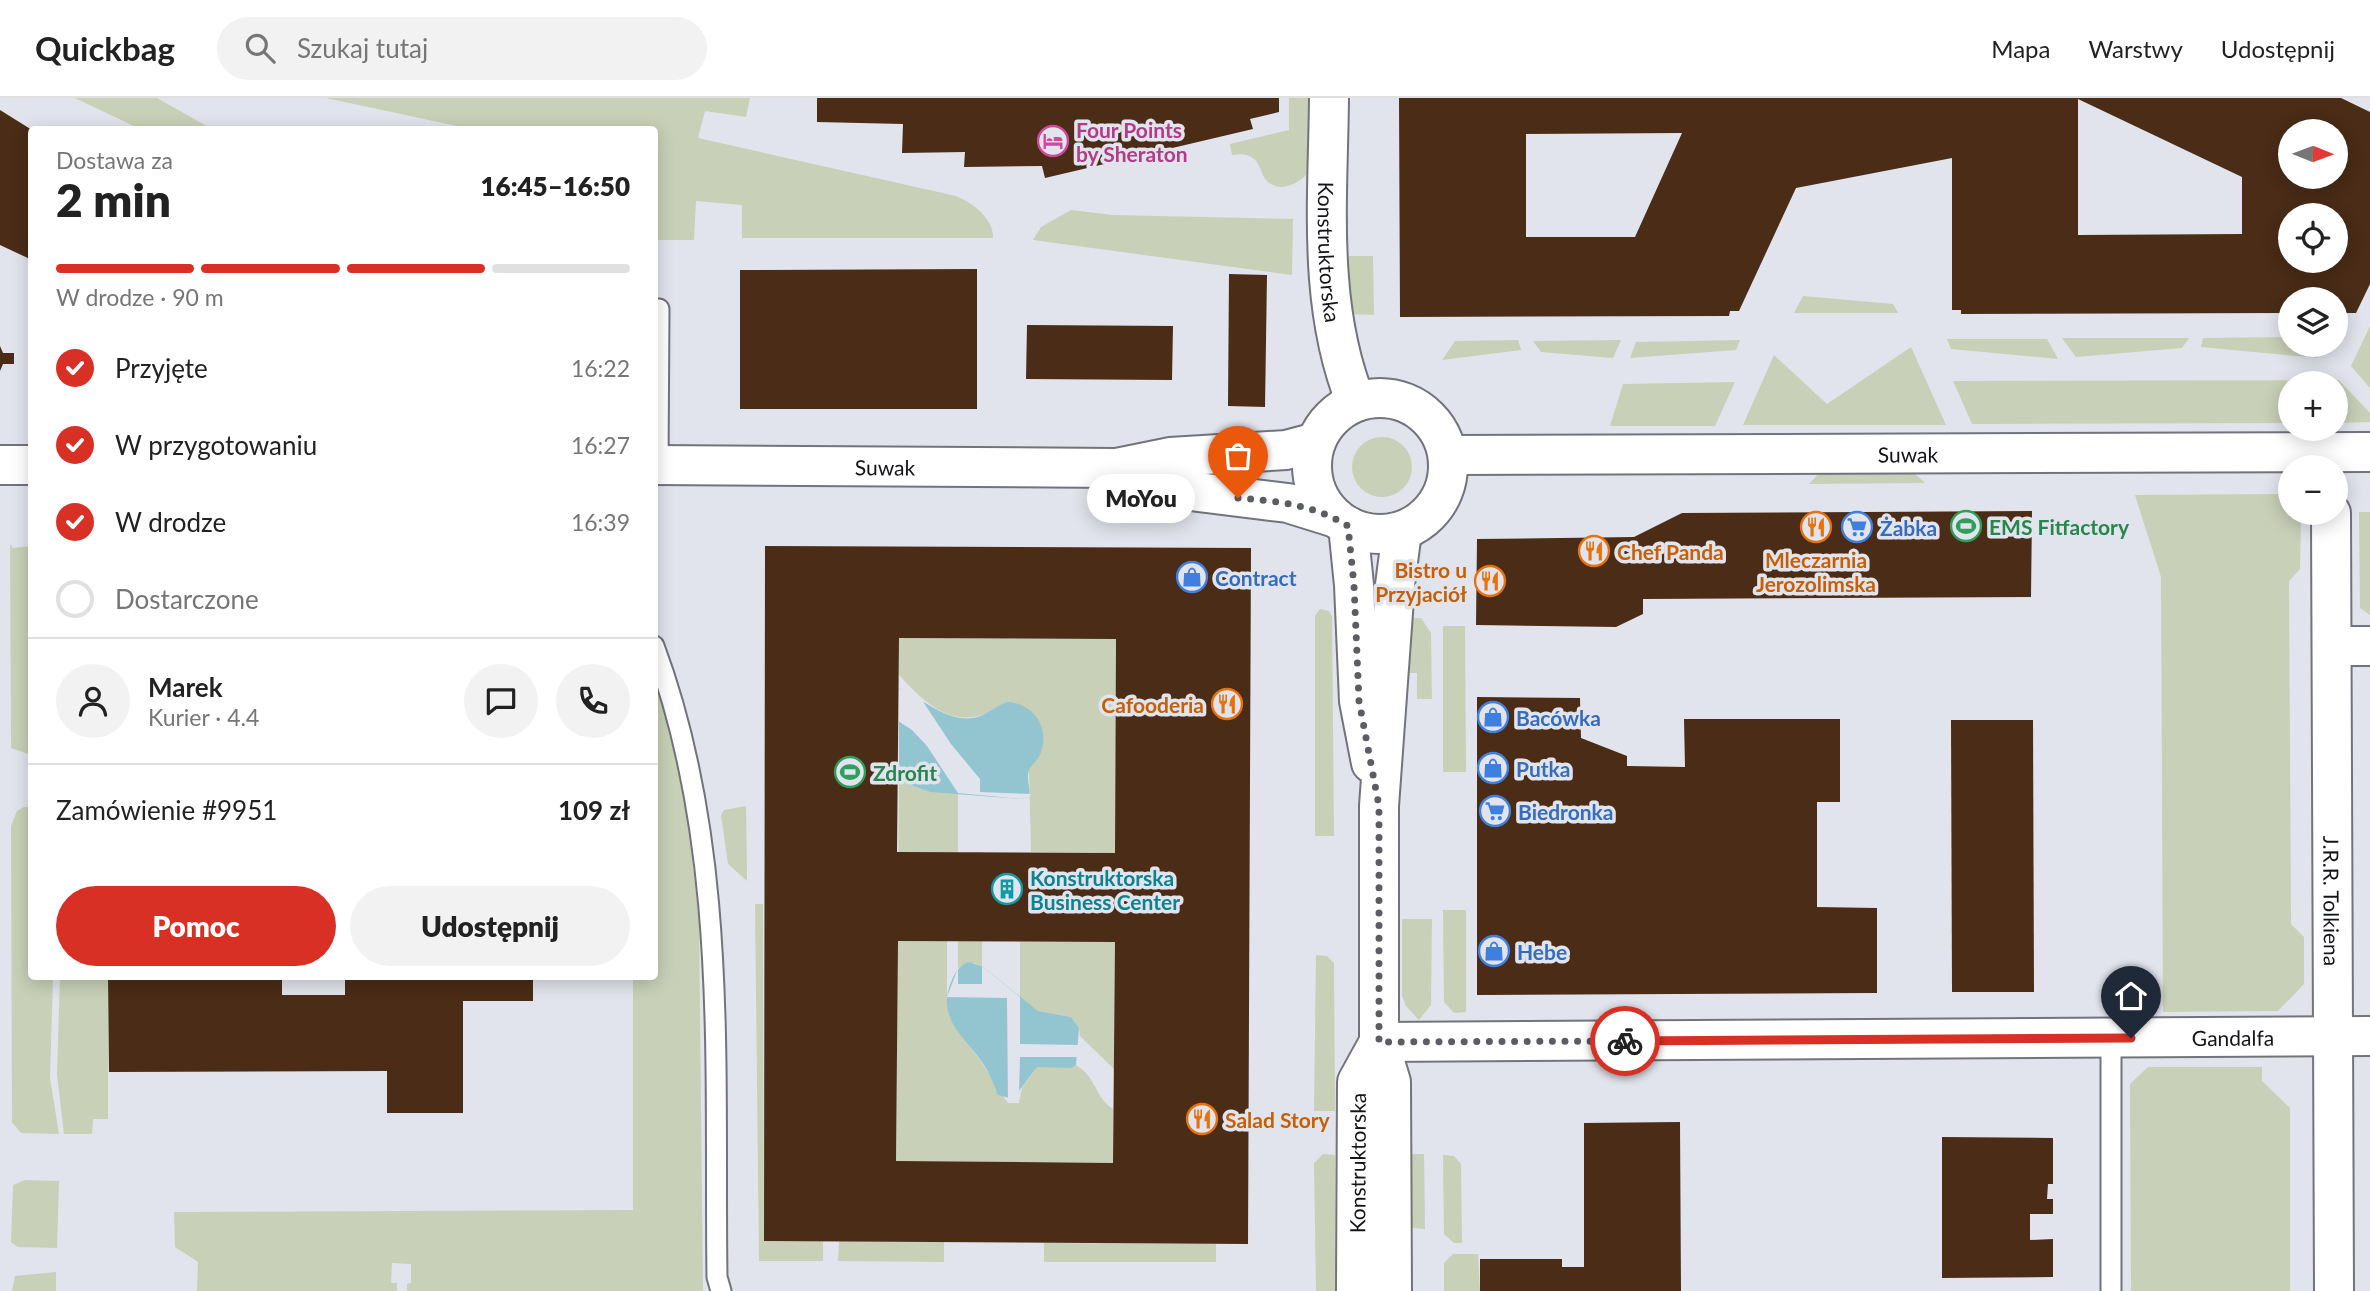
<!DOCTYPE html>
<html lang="pl">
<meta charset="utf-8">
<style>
body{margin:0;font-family:Lato,sans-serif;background:#f2f2f2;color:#222;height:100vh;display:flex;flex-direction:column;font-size:26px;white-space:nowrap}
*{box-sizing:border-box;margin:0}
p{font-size:23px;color:#767676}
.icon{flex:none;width:38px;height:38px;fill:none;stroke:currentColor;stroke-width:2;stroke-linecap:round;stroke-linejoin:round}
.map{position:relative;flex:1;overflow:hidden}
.side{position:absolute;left:28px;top:28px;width:630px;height:854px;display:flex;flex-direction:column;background:#fff;border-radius:7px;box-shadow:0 4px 18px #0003}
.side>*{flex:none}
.needle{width:46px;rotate:91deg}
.buttons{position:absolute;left:2278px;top:21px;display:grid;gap:14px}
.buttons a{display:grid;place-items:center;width:70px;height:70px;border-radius:50%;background:#fff;box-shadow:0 4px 18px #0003;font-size:35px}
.pin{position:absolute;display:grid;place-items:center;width:60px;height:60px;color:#fff;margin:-72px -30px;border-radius:50% 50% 50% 0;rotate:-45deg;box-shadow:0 0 7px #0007}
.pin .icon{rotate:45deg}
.courier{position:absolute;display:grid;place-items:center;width:70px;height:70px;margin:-35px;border:5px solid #d93025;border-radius:50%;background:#fff;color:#222;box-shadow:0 2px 9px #0007}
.bubble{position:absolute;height:49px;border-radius:24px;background:#fff;box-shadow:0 4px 18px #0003;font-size:23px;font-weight:800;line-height:49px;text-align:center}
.summary em{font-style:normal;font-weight:800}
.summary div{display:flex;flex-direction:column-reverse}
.summary{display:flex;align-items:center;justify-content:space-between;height:119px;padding:0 28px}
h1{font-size:46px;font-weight:800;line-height:52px}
.bar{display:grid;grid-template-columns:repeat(4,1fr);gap:10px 7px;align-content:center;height:84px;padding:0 28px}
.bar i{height:9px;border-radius:5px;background:#e0e0e0}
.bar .active{background:#d93025}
.bar p{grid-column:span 4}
.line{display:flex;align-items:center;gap:18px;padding:0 28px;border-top:2px solid #e0e0e0}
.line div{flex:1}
.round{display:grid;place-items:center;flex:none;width:74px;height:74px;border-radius:37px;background:#f2f2f2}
ol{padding:0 28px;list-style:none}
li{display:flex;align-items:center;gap:21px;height:77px}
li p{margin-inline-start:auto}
li .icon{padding:7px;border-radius:50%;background:#d93025;color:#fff;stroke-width:4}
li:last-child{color:#767676}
li i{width:38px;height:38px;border:4px solid #e0e0e0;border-radius:50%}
.cta{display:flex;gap:14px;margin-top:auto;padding:14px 28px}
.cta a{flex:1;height:80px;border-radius:42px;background:#d93025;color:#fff;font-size:28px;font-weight:800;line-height:80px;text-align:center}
.cta a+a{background:#f2f2f2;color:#222}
header{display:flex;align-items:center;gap:42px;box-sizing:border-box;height:98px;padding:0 35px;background:#fff;border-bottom:2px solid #e0e0e0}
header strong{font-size:33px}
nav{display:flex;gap:38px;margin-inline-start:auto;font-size:24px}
.search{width:490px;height:63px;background:#f2f2f2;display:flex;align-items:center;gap:18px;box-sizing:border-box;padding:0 24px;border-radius:38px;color:#767676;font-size:26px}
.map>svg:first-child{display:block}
.green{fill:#c8d0b7}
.water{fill:#93c5d1}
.pier{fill:#e1e4ec}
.building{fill:#4a2c17;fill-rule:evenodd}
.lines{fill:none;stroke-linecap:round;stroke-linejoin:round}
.lane-casing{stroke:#72747b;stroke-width:23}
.street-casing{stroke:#72747b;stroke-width:42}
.lane{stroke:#fff;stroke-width:19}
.street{stroke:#fff;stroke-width:38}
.done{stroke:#5b5d62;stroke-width:7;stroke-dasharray:0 12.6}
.route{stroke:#d93025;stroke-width:9}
.labels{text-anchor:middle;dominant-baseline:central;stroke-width:7;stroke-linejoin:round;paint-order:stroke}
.hotel-label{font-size:21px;font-weight:bold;fill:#b23c85;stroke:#e1e4ec;text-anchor:start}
.street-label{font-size:21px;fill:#131417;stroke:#e1e4ec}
.leisure-label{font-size:21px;font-weight:bold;fill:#27864d;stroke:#e1e4ec;text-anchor:start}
.shop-label{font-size:21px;font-weight:bold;fill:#366cbe;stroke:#e1e4ec;text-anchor:start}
.food-label{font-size:21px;font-weight:bold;fill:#c56008;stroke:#e1e4ec;text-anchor:start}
.culture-label{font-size:21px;font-weight:bold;fill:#0d838f;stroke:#e1e4ec;text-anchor:start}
</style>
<header>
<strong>Quickbag</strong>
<div class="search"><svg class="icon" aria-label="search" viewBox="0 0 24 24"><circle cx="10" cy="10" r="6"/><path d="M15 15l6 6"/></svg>Szukaj tutaj</div>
<nav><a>Mapa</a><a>Warstwy</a><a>Udostępnij</a></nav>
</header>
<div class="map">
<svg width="2370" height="1193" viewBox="0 0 2370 1193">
<rect width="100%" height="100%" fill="#e1e4ec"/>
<g class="green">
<polygon points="75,0 157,0 212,31 140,31"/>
<path d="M326 0H750L746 19 705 13 698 40 956 98C973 105 994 121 993 140H742V107L696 103 694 142H655L654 32 471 31Z"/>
<path d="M1289 0H1313L1310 72C1301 86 1278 97 1265 81 1261 75 1260 66 1254 61 1247 55 1240 56 1232 57L1230 46 1289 32Z"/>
<polygon points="1071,112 1113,117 1293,121 1292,177 1033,142 1041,129"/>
<polygon points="1350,158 1373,158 1374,217 1349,216 1346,161"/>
<polygon points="1803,198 1893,206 1898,215 1794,215"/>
<polygon points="2370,228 2370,290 2351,268"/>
<polygon points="2291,239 2291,247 2306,247 2318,260 2201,249 2203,240"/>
<polygon points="2062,240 2189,240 2182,250 2076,259"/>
<polygon points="1947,241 2047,241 2058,261 1951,251"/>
<polygon points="1518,242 1521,252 1442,262 1455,243"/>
<polygon points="1621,242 1613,260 1541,254 1533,243"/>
<polygon points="1740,242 1736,252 1630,260 1636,244"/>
<polygon points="1911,249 1946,327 1743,327 1774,257 1827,306"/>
<polygon points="2339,282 2370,315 2370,324 2336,325 2336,285 2291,285 2291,325 1972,326 1953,283"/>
<polygon points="1735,284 1715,328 1610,328 1623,286"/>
<circle cx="1382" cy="369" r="30"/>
<polygon points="1822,372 1911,372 1925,385 1809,386"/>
<polygon points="2279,396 2291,408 2291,415 2301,417 2300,471 2289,483 2291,826 2304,839 2304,886 2278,913 2163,914 2161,479 2135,397"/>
<polygon points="2359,414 2370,414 2370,517 2360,510"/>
<polygon points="10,446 13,450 31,448 31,657 11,650"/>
<polygon points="1320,511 1329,513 1332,518 1334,738 1315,738 1315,518"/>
<polygon points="1406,520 1421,520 1431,535 1432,601 1417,601 1417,575 1404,575"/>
<polygon points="1443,528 1465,528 1466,674 1443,674"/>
<path d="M899 540 1116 541 1115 755 1031 754 1029 671 989 614C952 632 923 603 899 577Z"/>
<polygon points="655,583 687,702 699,826 703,1193 407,1193 407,1186 411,1185 411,1166 392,1165 391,1185 397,1185 397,1193 197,1193 198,1164 175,1149 174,1114 633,1112 633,879 654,878"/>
<path d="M899 683 930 694 958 695V767H947V899C951 932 964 939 982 965 991 978 1000 994 1008 1005H1019L1022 990 1037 969H1070L1076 967C1097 980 1094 998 1113 1011V1065L896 1063Z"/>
<polygon points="746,708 747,775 747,783 728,766 721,717 724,712"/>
<polygon points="24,709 32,709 32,878 53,879 50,980 59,1036 21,1035 12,1024 11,728 17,713"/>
<polygon points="969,754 983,754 982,868 974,865 958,870 958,777 969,777"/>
<polygon points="755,806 763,806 764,1143 823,1143 823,1163 759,1163"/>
<polygon points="1443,812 1466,812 1466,914 1454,915 1444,904"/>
<polygon points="1402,821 1432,821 1431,907 1419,922 1406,908 1402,898"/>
<polygon points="1020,844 1115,844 1114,971 1080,938 1079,930 1071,919 1038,913 1020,899"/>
<polygon points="1316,857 1327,858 1334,865 1335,1013 1314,1013"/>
<polygon points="60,879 108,879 108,1021 93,1021 92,1036 64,1036 57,976"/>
<polygon points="2148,969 2262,969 2262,983 2290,1010 2290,1193 2131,1193 2130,986"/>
<polygon points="1323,1056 1335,1057 1335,1193 1316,1193 1314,1065"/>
<polygon points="1399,1056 1424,1056 1425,1131 1413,1130 1400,1119"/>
<polygon points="1443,1057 1454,1058 1461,1066 1462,1145 1454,1145 1444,1136"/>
<polygon points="25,1082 59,1083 57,1150 18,1149 11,1144 13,1087"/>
<polygon points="839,1143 944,1144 944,1164 838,1163"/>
<polygon points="1044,1145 1216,1146 1216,1164 1044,1164"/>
<polygon points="1453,1156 1478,1156 1480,1193 1444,1193 1444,1165"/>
<polygon points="56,1174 56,1193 12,1193 15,1178"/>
</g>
<g class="water">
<path d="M899 590C922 600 950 627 977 619 988 616 996 608 1007 604 1033 605 1050 629 1041 654 1039 661 1032 666 1029 672 1026 682 1031 690 1029 699L1020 701 930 694 899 683Z"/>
<path d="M968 864 982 868 1038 913 1071 919 1079 930 1076 967 1071 970 1037 969 1013 1001 998 997C994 987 990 976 984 967 967 941 939 924 949 890 953 878 957 869 968 864Z"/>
</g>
<g class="pier">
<polygon points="899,590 920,599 951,646 980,681 980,694 1031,696 1029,699 1020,701 958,695 927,648 912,632 898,623"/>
<polygon points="982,868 1020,899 1020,946 1079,947 1078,959 1020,959 1019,996 1013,1001 1008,1002 1007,900 947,899 958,870 958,886 982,886"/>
</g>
<g class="building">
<polygon points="817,0 1279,0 1279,14 1250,21 1253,31 1045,80 1042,68 964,69 965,54 902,55 903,26 817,24"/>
<path d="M1399 0H2341L2370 14V186L2356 215H2336V201H2291V215L1961 216V212H1952V60L1796 90 1739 213H1730L1729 218 1400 219ZM2078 1 2242 79V136L2078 137ZM2291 33H2336V79H2291ZM1682 35 1635 139H1526V36ZM2291 117H2336V163H2291Z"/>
<polygon points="0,12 32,32 32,162 0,147"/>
<polygon points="977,171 977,311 740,311 740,172"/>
<polygon points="1229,176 1267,177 1265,309 1228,308"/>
<polygon points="1027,227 1173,228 1172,282 1026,281"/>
<polygon points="0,248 3,255 14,255 14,266 3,266 0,273"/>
<polygon points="2032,413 2031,499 1643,501 1643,516 1616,529 1476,527 1477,441 1634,439 1682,415"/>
<path d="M765 448 1251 450 1248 1146 764 1143ZM899 540 1116 541 1115 755 897 754ZM898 843 1115 844 1113 1065 896 1063Z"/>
<polygon points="1477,599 1580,600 1581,640 1627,658 1627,668 1685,669 1684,621 1840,621 1840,704 1817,704 1817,809 1877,810 1877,895 1477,897"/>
<polygon points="1951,622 2033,622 2034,894 1952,894"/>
<polygon points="108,878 282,878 282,897 345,897 345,878 533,878 533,903 463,903 463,1015 387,1015 387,973 109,974"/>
<polygon points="1680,1024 1681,1193 1480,1193 1480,1161 1562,1161 1562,1169 1584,1169 1584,1025"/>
<polygon points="1942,1039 2053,1040 2053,1086 2048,1086 2047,1101 2053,1101 2053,1116 2030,1116 2030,1142 2053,1141 2053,1179 1942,1180"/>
</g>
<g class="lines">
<g class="lane-casing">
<g id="lane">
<polyline points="658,367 659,211"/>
<path d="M654 548C729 749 714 968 717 1179L721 1193"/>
<polyline points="2111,1193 2111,940"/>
</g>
</g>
<g class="street-casing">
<g id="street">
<path id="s1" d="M1329 0C1328 102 1317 208 1356 304"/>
<circle cx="1380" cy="368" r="68"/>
<path id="s2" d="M1448 357 2370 354"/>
<polyline points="0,367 32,367"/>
<path id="s3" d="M654 367 1116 370 1170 359 1286 352 1316 344"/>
<polyline points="1116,370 1182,392 1288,405 1336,420"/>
<path id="s4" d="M2331 415 2334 1193"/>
<polyline points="1348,428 1354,487 1359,603 1371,665"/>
<polyline points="2332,548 2370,548"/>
<path id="s5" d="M1379 944 2370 938"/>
<path id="s6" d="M1356 1193 1357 984 1379 944"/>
<polyline points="1392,1193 1391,984 1379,944 1379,708 1395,487 1402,433"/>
</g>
</g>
<use href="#lane" class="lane"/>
<use href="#street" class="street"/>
</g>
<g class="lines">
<path class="done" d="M1238 400C1277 403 1315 407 1348 428L1354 487 1359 603 1379 708V944L1625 943"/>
<polyline class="route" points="1625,943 2131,940"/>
</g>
<defs>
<g id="hotel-ring" transform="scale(1.575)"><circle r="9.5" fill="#e1e4ec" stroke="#d1479c" stroke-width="1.5"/><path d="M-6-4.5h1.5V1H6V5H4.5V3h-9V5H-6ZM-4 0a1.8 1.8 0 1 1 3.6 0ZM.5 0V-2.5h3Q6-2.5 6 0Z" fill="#d1479c"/></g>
<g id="stadium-ring" transform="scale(1.575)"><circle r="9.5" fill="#e1e4ec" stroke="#2e9e5b" stroke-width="1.5"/><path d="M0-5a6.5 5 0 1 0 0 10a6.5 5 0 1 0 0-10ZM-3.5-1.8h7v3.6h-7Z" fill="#2e9e5b"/></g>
<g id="restaurant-ring" transform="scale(1.575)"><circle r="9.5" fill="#e1e4ec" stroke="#e8710a" stroke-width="1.5"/><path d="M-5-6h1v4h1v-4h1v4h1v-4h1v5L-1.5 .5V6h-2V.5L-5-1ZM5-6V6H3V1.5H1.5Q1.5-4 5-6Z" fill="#e8710a"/></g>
<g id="supermarket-ring" transform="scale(1.575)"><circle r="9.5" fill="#e1e4ec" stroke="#3f7fe0" stroke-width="1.5"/><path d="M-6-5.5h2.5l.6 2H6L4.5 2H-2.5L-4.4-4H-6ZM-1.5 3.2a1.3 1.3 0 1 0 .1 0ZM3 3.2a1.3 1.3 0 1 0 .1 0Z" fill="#3f7fe0"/></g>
<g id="shop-ring" transform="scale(1.575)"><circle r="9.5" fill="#e1e4ec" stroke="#3f7fe0" stroke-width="1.5"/><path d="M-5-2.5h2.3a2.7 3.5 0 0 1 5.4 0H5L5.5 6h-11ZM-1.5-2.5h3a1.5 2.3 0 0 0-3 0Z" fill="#3f7fe0"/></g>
<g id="building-ring" transform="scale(1.575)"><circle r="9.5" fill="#e1e4ec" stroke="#0f9aa8" stroke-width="1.5"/><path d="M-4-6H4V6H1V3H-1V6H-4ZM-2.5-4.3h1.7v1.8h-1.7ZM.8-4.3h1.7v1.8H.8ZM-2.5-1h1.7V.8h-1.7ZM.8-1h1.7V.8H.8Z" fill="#0f9aa8"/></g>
</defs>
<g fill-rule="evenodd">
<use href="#hotel-ring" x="1053" y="43"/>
<use href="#stadium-ring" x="1966" y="428"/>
<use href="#restaurant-ring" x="1816" y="429"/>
<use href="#supermarket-ring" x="1857" y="429"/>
<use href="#restaurant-ring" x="1594" y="453"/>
<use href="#shop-ring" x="1192" y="479"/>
<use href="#restaurant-ring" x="1490" y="483"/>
<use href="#restaurant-ring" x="1227" y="606"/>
<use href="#shop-ring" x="1493" y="619"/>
<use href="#shop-ring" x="1493" y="670"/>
<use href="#stadium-ring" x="850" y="674"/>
<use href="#supermarket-ring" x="1495" y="713"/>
<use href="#building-ring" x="1007" y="791"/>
<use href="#shop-ring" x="1494" y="853"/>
<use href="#restaurant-ring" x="1202" y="1021"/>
</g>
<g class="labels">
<g class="hotel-label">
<text x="1076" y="31">Four Points<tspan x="1076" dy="24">by Sheraton</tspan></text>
</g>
<g class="street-label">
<text stroke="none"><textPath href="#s1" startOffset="154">Konstruktorska</textPath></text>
<text stroke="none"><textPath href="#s2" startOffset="460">Suwak</textPath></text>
<text stroke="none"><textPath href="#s3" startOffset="231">Suwak</textPath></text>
<text stroke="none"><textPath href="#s4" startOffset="388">J.R.R. Tolkiena</textPath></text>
<text stroke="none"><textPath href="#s5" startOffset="854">Gandalfa</textPath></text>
<text stroke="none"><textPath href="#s6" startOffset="128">Konstruktorska</textPath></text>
</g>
<g class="leisure-label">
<text x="1989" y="428">EMS Fitfactory</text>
<text x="873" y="674">Zdrofit</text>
</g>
<g class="shop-label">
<text x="1880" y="429">Żabka</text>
<text x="1215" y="479">Contract</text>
<text x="1516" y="619">Bacówka</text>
<text x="1516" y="670">Putka</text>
<text x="1518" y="713">Biedronka</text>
<text x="1517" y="853">Hebe</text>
</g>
<g class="food-label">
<text x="1617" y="453">Chef Panda</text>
<text x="1816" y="461" text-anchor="middle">Mleczarnia<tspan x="1816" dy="24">Jerozolimska</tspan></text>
<text x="1467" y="471" text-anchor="end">Bistro u<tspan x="1467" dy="24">Przyjaciół</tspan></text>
<text x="1204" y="606" text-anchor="end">Cafooderia</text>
<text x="1225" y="1021">Salad Story</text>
</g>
<g class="culture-label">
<text x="1030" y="779">Konstruktorska<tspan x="1030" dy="24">Business Center</tspan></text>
</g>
</g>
</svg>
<div class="buttons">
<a><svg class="needle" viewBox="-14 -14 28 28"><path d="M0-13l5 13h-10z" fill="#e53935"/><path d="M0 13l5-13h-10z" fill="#767676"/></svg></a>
<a><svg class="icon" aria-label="locate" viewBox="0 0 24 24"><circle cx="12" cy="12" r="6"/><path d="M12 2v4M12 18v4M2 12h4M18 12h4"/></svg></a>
<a><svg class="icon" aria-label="layers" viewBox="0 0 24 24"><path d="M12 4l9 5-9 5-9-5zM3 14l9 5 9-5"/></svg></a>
<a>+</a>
<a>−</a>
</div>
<div class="pin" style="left:1238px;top:400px;background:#ea580c"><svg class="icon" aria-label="bag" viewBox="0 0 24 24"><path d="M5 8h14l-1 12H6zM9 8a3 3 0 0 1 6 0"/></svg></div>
<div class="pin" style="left:2131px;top:940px;background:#1f2937"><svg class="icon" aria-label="home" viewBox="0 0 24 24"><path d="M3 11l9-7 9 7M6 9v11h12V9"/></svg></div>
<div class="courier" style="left:1625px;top:943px"><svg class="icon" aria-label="bike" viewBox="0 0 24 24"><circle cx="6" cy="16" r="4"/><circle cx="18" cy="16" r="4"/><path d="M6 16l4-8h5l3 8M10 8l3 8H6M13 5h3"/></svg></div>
<div class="bubble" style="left:1087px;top:376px;width:108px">MoYou</div>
<section class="side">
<div class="summary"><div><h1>2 min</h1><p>Dostawa za</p></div><em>16:45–16:50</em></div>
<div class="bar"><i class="active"></i><i class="active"></i><i class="active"></i><i></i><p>W drodze · 90 m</p></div>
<ol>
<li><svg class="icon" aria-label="check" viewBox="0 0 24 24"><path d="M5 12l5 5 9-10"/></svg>Przyjęte<p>16:22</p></li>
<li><svg class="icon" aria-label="check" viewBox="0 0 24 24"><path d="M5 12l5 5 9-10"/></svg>W przygotowaniu<p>16:27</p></li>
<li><svg class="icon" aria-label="check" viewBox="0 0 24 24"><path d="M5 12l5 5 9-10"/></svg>W drodze<p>16:39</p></li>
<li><i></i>Dostarczone</li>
</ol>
<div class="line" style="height:126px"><a class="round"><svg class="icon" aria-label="person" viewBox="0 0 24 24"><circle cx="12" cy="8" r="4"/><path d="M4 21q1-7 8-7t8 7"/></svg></a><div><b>Marek</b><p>Kurier · 4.4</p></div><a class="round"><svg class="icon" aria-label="chat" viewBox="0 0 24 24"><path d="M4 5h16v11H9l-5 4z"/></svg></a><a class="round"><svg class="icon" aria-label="phone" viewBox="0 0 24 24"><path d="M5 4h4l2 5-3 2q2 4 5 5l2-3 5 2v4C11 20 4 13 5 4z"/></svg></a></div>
<div class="line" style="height:91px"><div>Zamówienie #9951</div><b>109 zł</b></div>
<div class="cta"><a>Pomoc</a><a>Udostępnij</a></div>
</section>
</div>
